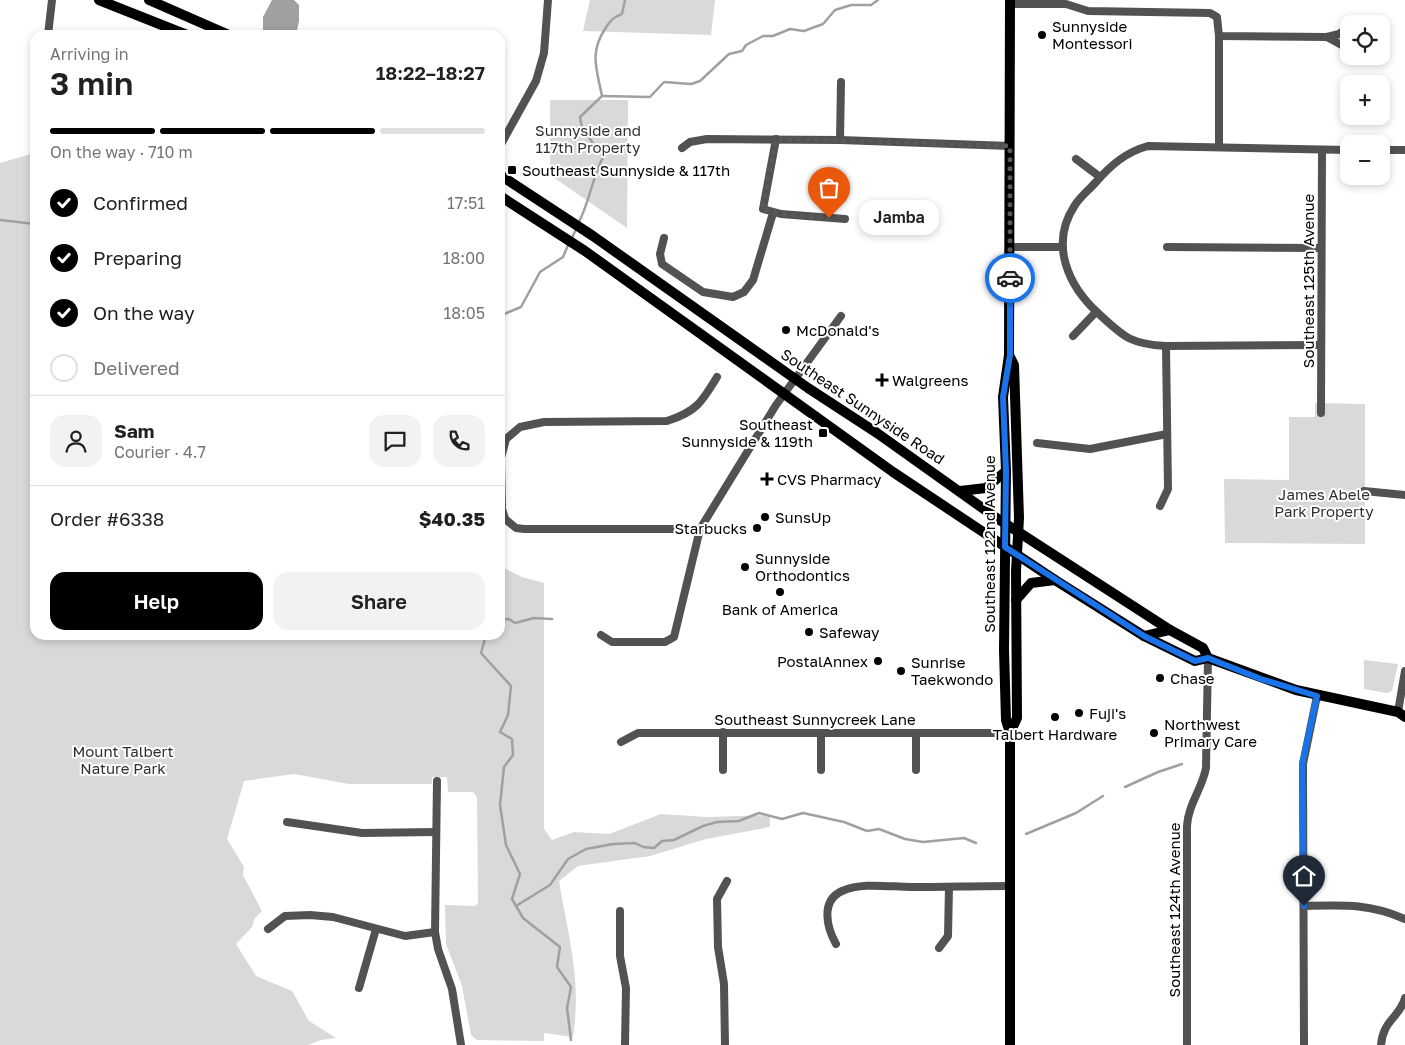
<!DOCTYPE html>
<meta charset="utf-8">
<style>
body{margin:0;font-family:"Golos Text",sans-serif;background:#f2f2f2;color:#202124;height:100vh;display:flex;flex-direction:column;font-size:19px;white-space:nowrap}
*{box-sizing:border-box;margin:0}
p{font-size:16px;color:#757577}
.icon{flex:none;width:28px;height:28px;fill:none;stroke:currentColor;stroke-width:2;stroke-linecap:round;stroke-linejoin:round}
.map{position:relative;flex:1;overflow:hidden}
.side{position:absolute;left:30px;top:30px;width:475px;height:610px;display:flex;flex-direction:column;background:#fff;border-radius:15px;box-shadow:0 2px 8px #0003}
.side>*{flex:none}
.tools{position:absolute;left:1340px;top:15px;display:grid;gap:10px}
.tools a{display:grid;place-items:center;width:50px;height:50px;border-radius:10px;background:#fff;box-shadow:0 2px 8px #0003;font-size:25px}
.pin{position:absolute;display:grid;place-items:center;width:42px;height:42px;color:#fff;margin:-51px -21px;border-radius:50% 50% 50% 0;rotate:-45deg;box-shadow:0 0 5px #0007}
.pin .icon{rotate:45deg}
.courier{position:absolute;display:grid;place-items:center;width:50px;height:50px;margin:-25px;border:4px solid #1a73e8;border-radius:50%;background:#fff;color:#222;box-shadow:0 1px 6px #0007}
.bubble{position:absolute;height:35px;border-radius:15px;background:#fff;box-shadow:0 2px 8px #0003;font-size:16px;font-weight:600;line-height:35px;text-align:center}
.headline em{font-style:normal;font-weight:600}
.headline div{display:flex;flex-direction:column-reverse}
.headline{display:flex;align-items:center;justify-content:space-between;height:85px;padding:0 20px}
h1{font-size:32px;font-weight:600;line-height:38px}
.bar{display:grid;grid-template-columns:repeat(4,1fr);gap:8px 5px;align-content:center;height:60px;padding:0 20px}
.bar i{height:6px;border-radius:4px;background:#e0e0e0}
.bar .selected{background:#000}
.bar p{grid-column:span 4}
.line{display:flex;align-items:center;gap:12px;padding:0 20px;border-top:1px solid #e0e0e0}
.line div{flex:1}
.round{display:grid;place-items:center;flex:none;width:52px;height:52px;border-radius:15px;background:#f2f2f2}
ol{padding:0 20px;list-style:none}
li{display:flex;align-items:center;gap:15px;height:55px}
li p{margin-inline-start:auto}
li .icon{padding:5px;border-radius:50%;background:#000;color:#fff;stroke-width:4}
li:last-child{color:#757577}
li i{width:28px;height:28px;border:2px solid #e0e0e0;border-radius:50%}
.cta{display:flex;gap:10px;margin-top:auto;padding:10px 20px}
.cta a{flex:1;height:58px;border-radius:15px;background:#000;color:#fff;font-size:20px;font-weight:600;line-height:58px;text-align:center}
.cta a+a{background:#f2f2f2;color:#202124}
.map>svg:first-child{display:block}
.green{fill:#d9d9d9}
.water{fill:#a0a0a0}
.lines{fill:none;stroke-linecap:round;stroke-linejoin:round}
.stream{stroke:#a0a0a0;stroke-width:2.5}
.minor{stroke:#525252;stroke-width:8}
.major{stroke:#000;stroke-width:10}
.done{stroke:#595959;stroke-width:5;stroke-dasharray:0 9}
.route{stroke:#1a73e8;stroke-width:6}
.poi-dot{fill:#000;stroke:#fff;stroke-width:2}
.labels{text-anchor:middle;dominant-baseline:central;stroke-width:4;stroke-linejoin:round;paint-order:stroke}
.poi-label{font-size:15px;fill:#000;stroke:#fff;text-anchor:start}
.park-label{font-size:15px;fill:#303030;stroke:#fff}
.street-label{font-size:15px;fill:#000;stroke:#fff}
</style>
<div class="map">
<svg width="1405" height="1045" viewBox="0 0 1405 1045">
<rect width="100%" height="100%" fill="#fff"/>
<g class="green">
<polygon points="590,0 715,0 711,35 583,31"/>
<polygon points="550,100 628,100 627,228 550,175"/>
<path d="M31 154 35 169V635H500V566L522 577 544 583V829L552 840 574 832 609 834 661 814 707 817 770 815V827L706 839 650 856 578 866 559 881C568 936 582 979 573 1037L544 1033V1041L477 1040 471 1035 462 986 446 944 445 905 475 906 478 903 477 797 473 792H448L447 777H432V784H349L294 774 244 781 227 839 244 867 243 875 262 911 255 918 252 927 236 944 256 976 292 991 309 1021 336 1038 321 1040 308 1045H0V163Z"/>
<polygon points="1315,403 1365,404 1365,544 1225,543 1224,479 1289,480 1289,417 1315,417"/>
<polygon points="1364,660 1398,664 1392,691 1387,693 1364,689"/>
</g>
<polygon class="water" points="272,0 294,0 299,5 299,21 296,35 263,35 263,17"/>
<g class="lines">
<g class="stream">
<polyline points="602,96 650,97 664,82 691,84 700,81 729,54 742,51 746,45 763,36 773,36 790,29 804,31 823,24 835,10 851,5 871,5 878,0"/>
<polyline points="0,220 35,224"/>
<path d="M579 222C590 200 592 179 603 157L582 128 580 117 602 96C597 70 589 53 605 29 610 21 613 17 622 14L625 0"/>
<polyline points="572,238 577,227"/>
<polyline points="500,332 503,330 504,314 521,307 540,272 563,257 569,243"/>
<polyline points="500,620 509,619 515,623 534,618 552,619"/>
<polyline points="486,635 481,653 511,686 508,715 500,732 512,739 513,755 504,767 500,805 506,845 520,874 512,899 523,918 560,947 557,967 571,987 567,1008 571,1040"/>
<polyline points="1125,787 1158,772 1182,764"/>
<polyline points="1026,834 1076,813 1103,796"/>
<polyline points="516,906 550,885 568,859 586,849 613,844 635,843 643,847 654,848 662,841 674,840 703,826 717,822 739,821 759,813 782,819 803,813 844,822 867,831 879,829 905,839 923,842 964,838 976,843"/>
</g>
<g class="minor">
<polyline points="1010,4 1066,4 1088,11 1210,13 1217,17 1219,36 1327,37 1339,34 1349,26"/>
<polyline points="48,35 52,0"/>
<polyline points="1327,37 1349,49"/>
<polyline points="776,139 763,209 781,214 845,219"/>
<polyline points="840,140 841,82"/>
<polyline points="500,146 536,81 544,53 548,0"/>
<polyline points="1219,146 1219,36"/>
<polyline points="682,148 690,142 707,139 840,140 1010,146"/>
<polyline points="1381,150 1405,150"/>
<polyline points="1076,159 1100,177"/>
<polyline points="664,238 660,254 662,264 703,292 733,297 744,292 753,280 773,213"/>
<polyline points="1011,247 1063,247"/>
<polyline points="1167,247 1321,248"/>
<polyline points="1073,336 1096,312"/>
<path d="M1321 345 1166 346C1130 344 1124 337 1099 314 1068 286 1049 244 1075 205 1080 197 1089 190 1096 182 1111 165 1126 152 1148 146L1349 150"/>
<polyline points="1321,413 1322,150"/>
<polyline points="1037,443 1090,449 1167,434"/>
<polyline points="1364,491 1405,495"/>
<polyline points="1160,506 1168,489 1166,346"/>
<path d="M505 519 502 509 501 458 506 439 520 427 544 422 667 421C696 412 702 402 717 377"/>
<polyline points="505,519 516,528 524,529 700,529"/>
<polyline points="601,635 612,642 665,642 674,637 700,529 776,405 841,316"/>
<polyline points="1398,712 1405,671"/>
<polyline points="723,732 723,770"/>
<polyline points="821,733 821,770"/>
<polyline points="916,733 916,770"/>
<polyline points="621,742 638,733 1010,733"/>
<polyline points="437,781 435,932 438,949 452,989 461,1045"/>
<polyline points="287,822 362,833 436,832"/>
<path d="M1304 906C1342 905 1369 903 1405 919"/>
<polyline points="620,911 620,956 626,988 625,1045"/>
<polyline points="268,929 285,916 310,915 333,917 405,936 435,932"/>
<path d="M836 944C827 928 820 901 842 891 862 882 890 887 911 887 944 887 977 886 1010 886"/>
<polyline points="939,948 948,936 949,887"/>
<polyline points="359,988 376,929"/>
<polyline points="725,1045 724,984 718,947 717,899 727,881"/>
<path d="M1187 1045V826C1188 805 1202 789 1206 768L1208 658"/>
<polyline points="1304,1045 1303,764 1317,696"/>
<path d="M1381 1045C1383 1020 1400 1017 1405 998"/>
</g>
<g class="major">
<polyline points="99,0 187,35"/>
<polyline points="149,0 229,35"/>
<polyline points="500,175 593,236 808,388 877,433 995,517 1170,630 1203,648 1208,658"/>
<polyline points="500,196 585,251 893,472 1055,580 1144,636 1195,661 1208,658 1296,690 1398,712 1405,717"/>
<polyline points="1009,355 1014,365 1019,518 1016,571 1017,718 1010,733"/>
<polyline points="960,491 986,488 1006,471"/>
<polyline points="1016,600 1031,583 1055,580"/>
<polyline points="1144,636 1170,630"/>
<polyline points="1010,1045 1010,733 1006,720 1004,650 1006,471 1003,397 1009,355 1010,0"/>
</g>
</g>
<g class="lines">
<polyline class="done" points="829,218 781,214 762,209 776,139 1010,146 1010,278"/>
<polyline class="route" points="1010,278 1010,355 1003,397 1006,471 1005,547 1144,636 1195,661 1208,658 1261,679 1317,696 1302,764 1304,906"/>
</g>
<g class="poi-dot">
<circle cx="1042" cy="35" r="5"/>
<rect x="507" y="165" width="10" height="10" rx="2.5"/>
<circle cx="786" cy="330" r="5"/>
<path d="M879.5 372.5h5v5h5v5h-5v5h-5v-5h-5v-5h5z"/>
<rect x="818" y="428" width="10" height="10" rx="2.5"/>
<path d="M764.5 471.5h5v5h5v5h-5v5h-5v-5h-5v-5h5z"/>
<circle cx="765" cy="517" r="5"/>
<circle cx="757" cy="528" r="5"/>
<circle cx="745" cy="567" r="5"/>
<circle cx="780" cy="592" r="5"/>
<circle cx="809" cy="632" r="5"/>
<circle cx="878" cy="661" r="5"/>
<circle cx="901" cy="671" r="5"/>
<circle cx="1160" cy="678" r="5"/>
<circle cx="1079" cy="713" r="5"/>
<circle cx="1055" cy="717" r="5"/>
<circle cx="1154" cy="733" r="5"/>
</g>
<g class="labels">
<g class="poi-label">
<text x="1052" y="26">Sunnyside<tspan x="1052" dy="17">Montessori</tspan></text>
<text x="522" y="170">Southeast Sunnyside &amp; 117th</text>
<text x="796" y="330">McDonald's</text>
<text x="892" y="380">Walgreens</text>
<text x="813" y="424" text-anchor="end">Southeast<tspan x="813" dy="17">Sunnyside &amp; 119th</tspan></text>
<text x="777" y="479">CVS Pharmacy</text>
<text x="775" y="517">SunsUp</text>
<text x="747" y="528" text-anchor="end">Starbucks</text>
<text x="755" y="558">Sunnyside<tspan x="755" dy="17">Orthodontics</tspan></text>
<text x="780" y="609" text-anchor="middle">Bank of America</text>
<text x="819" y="632">Safeway</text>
<text x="868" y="661" text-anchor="end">PostalAnnex</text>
<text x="911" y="662">Sunrise<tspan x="911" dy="17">Taekwondo</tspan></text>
<text x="1170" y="678">Chase</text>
<text x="1089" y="713">Fuji's</text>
<text x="1164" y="724">Northwest<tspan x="1164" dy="17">Primary Care</tspan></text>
<text x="1055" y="734" text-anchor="middle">Talbert Hardware</text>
</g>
<g class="park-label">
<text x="588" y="130">Sunnyside and<tspan x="588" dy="17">117th Property</tspan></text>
<text x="1324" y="494">James Abele<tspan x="1324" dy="17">Park Property</tspan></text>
<text x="123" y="751">Mount Talbert<tspan x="123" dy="17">Nature Park</tspan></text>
</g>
<g class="street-label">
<text transform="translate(1308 281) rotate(-90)">Southeast 125th Avenue</text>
<text transform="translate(863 406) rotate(34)">Southeast Sunnyside Road</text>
<text transform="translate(989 544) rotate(-90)">Southeast 122nd Avenue</text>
<text x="815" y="719">Southeast Sunnycreek Lane</text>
<text transform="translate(1174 910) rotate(-90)">Southeast 124th Avenue</text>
</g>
</g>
</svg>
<div class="tools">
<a><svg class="icon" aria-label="locate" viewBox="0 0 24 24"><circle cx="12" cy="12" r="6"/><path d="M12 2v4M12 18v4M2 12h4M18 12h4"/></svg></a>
<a>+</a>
<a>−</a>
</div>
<div class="pin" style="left:829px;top:218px;background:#ea580c"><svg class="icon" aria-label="bag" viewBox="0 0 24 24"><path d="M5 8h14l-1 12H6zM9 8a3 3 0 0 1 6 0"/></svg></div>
<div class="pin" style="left:1304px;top:906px;background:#1f2937"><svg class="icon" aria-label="home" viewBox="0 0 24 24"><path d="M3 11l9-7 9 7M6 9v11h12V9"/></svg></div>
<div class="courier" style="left:1010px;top:278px"><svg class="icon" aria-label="car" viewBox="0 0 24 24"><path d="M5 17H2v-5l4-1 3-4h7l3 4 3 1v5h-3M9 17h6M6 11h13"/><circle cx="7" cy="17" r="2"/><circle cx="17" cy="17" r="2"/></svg></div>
<div class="bubble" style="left:859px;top:200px;width:80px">Jamba</div>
<section class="side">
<div class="headline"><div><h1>3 min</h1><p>Arriving in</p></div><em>18:22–18:27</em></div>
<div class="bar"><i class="selected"></i><i class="selected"></i><i class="selected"></i><i></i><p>On the way · 710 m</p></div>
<ol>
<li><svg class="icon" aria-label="check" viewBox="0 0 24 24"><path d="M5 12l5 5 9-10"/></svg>Confirmed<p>17:51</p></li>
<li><svg class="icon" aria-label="check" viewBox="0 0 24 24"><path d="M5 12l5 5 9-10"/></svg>Preparing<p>18:00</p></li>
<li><svg class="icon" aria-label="check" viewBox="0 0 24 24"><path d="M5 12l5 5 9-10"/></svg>On the way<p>18:05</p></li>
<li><i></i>Delivered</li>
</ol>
<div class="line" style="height:90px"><a class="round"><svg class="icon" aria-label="person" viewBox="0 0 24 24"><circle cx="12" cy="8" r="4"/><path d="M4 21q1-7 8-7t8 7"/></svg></a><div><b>Sam</b><p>Courier · 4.7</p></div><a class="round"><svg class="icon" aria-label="chat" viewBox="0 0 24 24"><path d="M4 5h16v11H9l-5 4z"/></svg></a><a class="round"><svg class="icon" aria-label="phone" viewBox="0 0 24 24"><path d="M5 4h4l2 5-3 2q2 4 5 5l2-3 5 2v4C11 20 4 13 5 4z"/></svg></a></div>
<div class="line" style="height:65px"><div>Order #6338</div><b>$40.35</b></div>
<div class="cta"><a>Help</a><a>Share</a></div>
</section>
</div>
